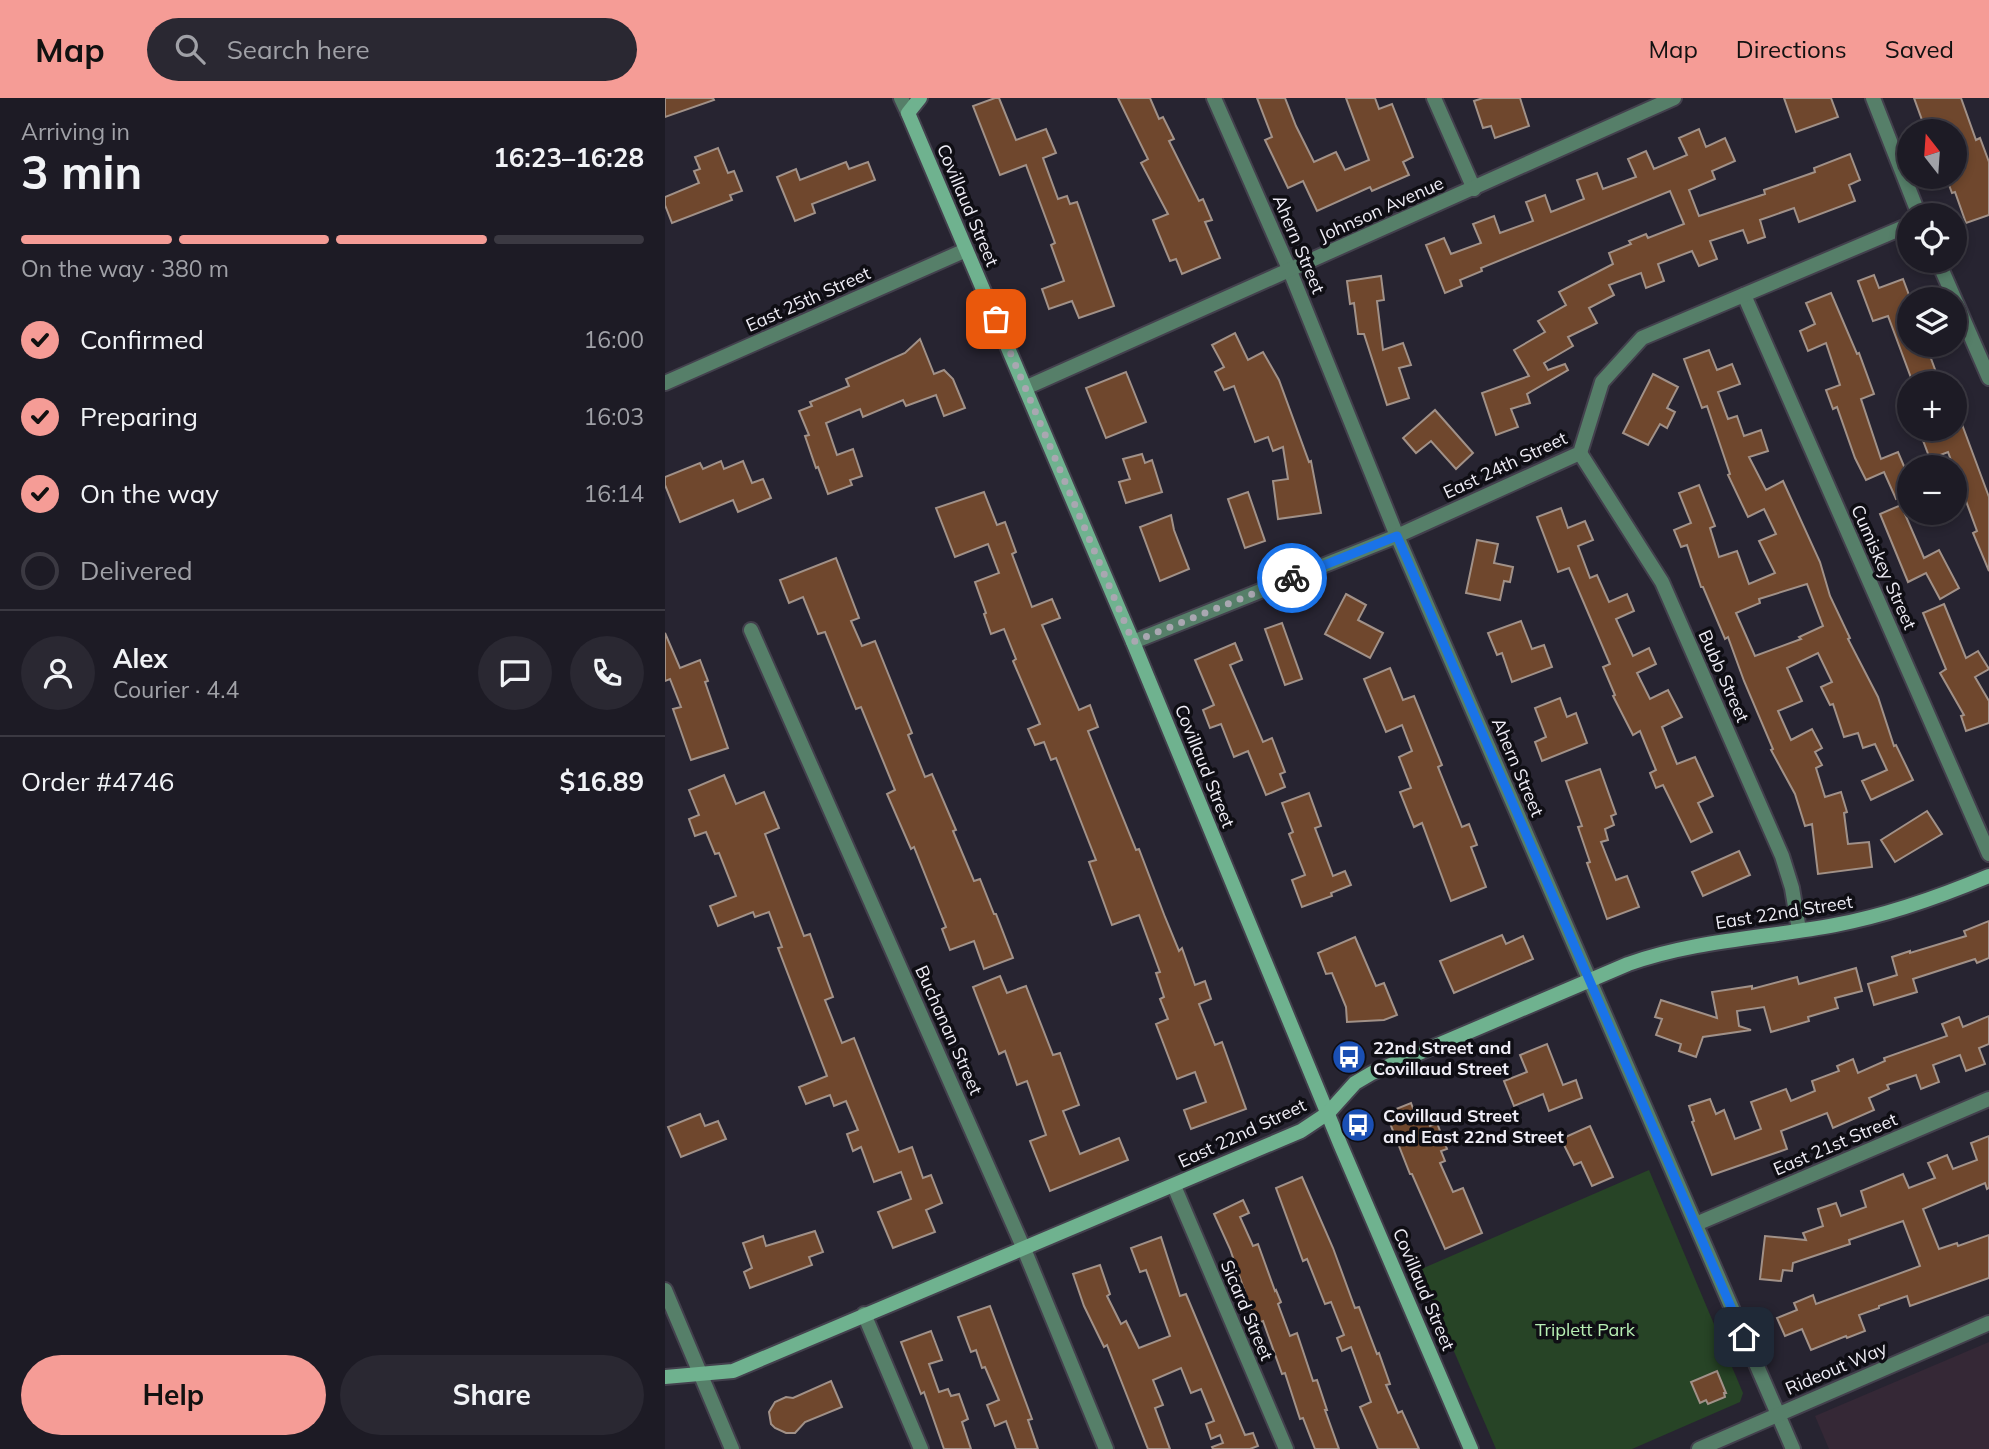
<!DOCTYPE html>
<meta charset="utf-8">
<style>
body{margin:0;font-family:Mulish,sans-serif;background:#2a2832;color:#f1f3f6;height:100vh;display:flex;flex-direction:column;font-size:26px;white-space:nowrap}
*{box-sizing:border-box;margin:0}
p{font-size:23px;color:#a0a1a7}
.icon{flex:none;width:38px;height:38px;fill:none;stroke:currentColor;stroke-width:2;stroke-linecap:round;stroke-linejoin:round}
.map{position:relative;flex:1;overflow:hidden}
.panel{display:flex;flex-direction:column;background:#1d1b25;width:665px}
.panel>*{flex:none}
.needle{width:46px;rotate:343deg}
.controls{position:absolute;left:1232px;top:21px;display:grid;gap:14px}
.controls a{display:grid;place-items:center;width:70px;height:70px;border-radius:50%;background:#1d1b25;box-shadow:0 4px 10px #0003,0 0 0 2px #3b3942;font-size:35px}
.pin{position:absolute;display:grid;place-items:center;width:60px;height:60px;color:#fff;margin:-30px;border-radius:14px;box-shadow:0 4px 10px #0006}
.courier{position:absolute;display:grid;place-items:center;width:70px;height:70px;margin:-35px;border:5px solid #1a73e8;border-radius:50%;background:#fff;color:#222;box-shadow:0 2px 9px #0007}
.headline em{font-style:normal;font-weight:700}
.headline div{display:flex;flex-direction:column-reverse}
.headline{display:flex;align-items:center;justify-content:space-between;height:119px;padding:0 21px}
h1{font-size:46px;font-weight:700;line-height:52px}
.bar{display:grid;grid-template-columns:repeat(4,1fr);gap:10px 7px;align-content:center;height:84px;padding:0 21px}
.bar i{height:9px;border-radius:5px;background:#3b3942}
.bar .current{background:#f59c96}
.bar p{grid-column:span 4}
.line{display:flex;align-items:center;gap:18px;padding:0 21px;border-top:2px solid #3b3942}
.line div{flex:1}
.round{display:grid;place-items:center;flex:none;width:74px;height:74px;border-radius:37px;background:#2a2832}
ol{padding:0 21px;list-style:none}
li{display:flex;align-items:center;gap:21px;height:77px}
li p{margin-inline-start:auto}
li .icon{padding:7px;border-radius:50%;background:#f59c96;color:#111;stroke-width:4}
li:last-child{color:#a0a1a7}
li i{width:38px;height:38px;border:4px solid #3b3942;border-radius:50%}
.primary-button{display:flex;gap:14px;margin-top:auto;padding:14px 21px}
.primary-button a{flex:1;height:80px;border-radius:42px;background:#f59c96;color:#111;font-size:28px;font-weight:700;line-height:80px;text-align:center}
.primary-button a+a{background:#2a2832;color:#f1f3f6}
header{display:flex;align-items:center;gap:42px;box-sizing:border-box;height:98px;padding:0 35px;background:#f59c96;color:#111}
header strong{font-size:33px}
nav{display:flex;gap:38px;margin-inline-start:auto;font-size:24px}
.search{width:490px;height:63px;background:#2a2832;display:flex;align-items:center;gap:18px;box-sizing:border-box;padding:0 24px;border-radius:38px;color:#a0a1a7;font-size:26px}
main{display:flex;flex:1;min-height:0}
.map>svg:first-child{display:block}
.education{fill:#352836}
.green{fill:#274426}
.building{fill:#6f472d;stroke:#a19188;stroke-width:2;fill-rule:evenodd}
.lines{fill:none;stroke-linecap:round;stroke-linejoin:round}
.street-casing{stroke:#43404d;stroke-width:18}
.secondary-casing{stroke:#43404d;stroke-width:18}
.street{stroke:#567f69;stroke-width:14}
.secondary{stroke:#6fb28f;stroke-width:14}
.done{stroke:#a9a7b1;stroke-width:7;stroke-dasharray:0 12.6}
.route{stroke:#1a73e8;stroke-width:9}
.labels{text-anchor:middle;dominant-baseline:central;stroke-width:7;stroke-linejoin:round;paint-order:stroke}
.street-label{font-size:18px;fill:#efedf6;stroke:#0f0e14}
.poi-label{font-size:18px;font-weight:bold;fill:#efedf6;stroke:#0f0e14;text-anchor:start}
.park-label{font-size:18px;fill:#b7efb4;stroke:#0f0e14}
</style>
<header>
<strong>Map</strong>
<div class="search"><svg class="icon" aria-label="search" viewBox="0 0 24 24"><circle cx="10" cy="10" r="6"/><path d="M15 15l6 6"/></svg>Search here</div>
<nav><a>Map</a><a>Directions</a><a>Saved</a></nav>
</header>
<main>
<section class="panel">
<div class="headline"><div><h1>3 min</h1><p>Arriving in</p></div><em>16:23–16:28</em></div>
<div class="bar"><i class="current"></i><i class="current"></i><i class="current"></i><i></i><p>On the way · 380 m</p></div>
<ol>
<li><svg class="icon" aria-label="check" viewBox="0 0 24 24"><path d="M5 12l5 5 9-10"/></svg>Confirmed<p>16:00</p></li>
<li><svg class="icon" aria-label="check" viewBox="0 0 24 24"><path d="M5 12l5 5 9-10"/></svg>Preparing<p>16:03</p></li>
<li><svg class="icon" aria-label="check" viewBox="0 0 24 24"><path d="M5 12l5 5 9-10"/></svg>On the way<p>16:14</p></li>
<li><i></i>Delivered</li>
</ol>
<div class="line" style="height:126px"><a class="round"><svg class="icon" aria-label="person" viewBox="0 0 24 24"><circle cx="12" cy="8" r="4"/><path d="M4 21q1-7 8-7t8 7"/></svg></a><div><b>Alex</b><p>Courier · 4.4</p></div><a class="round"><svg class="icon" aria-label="chat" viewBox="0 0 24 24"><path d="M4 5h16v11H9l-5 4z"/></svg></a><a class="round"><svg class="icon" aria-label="phone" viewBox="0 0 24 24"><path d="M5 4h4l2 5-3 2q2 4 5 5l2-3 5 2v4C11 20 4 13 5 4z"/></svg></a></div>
<div class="line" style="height:91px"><div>Order #4746</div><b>$16.89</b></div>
<div class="primary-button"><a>Help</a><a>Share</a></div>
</section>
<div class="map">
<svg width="1324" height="1351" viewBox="0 0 1324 1351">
<rect width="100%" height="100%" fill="#272431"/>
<polygon class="education" points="1324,1244 1324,1351 1164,1351 1150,1318"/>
<polygon class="green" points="984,1072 1078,1295 1075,1304 967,1351 831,1351 754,1172"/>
<g class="building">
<polygon points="0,0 48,0 49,2 0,19"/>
<polygon points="330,0 334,0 351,42 381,31 391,55 378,60 393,101 402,98 405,106 412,104 449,208 414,220 407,203 384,211 377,191 399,183 386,147 390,145 361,67 335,77 308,8"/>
<polygon points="453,0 485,0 494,21 498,19 509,41 504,43 534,103 538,101 547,122 540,124 555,160 517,176 511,161 505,163 488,122 503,116 476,65 483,61"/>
<polygon points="592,0 620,0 631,28 649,64 671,54 680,72 704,62 681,0 710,0 714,11 727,6 748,59 738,64 744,77 707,93 705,89 652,113 638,83 623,90 600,42 607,39"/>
<polygon points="818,0 855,0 864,28 830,40 826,28 818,30 809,3"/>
<polygon points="1119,0 1166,0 1173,19 1131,34"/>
<polygon points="1249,0 1296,0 1311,42 1315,40 1324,64 1324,117 1301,125 1290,94 1287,95 1281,79 1290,79 1290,76 1297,73 1290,54 1290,33 1286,33 1284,28 1270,33 1261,33"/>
<polygon points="1034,31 1041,49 1060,40 1070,63 1047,73 1050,81 1024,92 1034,118 1100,96 1099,92 1150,74 1149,70 1185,56 1195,82 1184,87 1190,103 1134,124 1129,110 1095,122 1100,139 1083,145 1078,132 1045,143 1052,161 1034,168 1027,153 993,166 999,183 981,190 976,175 944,187 949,197 924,210 932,225 903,239 908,248 879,265 883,272 900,266 903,272 862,296 865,305 846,311 853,329 831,337 817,295 864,278 849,252 880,234 873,223 901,207 894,194 948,166 944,155 966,146 964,143 981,136 983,140 1019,126 1005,93 816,170 817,173 795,182 797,188 780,195 761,147 779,140 786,156 816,145 808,126 829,118 835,135 868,123 861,104 880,97 886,114 919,101 912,82 932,75 938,91 971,79 963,61 981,53 989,71 1022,57 1014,40"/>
<polygon points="53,50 63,75 69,73 77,93 65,97 67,102 7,125 0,107 0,99 34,85 29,73 35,71 30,59"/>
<polygon points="181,64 184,71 203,64 210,82 147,106 150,115 130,123 112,79 131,71 135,82"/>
<polygon points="1209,177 1214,190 1238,181 1244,197 1244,247 1261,247 1275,285 1248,285 1223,218 1208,223 1193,183"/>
<polygon points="716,178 719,202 712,203 718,252 738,245 746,267 734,270 744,300 722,307 699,236 693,236 689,205 685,206 682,183"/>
<polygon points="1166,195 1192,256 1194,255 1209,296 1196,301 1216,361 1233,354 1244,380 1244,395 1231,401 1219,374 1201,382 1190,360 1172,309 1168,311 1161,292 1175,287 1161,245 1143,253 1135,233 1150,226 1141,205"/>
<polygon points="570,235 583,262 598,254 614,282 644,364 646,363 656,415 613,421 608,383 623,381 618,349 608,353 603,339 590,344 569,288 559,292 550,274 559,269 547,247"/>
<polygon points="255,241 269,276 279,272 288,281 300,310 279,318 271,297 241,308 238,302 198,319 195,311 161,325 172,357 188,351 197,378 185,382 187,387 163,396 153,369 151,370 140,338 144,337 134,313 147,308 145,304 184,288 181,281 240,255"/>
<path d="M1044 252 1052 272 1067 266 1075 286 1053 294 1063 321 1072 318 1079 338 1096 332 1103 353 1084 359 1101 392 1118 383 1155 464 1165 498 1185 540 1183 541 1213 599 1229 648 1231 647 1248 682 1206 702 1197 683 1222 672 1210 646 1198 650 1193 635 1179 639 1168 606 1165 607 1156 589 1167 584 1153 555 1122 570 1137 603 1113 613 1126 642 1147 631 1157 650 1150 654 1157 667 1151 670 1160 699 1176 694 1182 714 1179 715 1183 746 1204 744 1207 769 1153 776 1147 726 1140 728 1130 696 1106 652 1108 651 1079 583 1063 539 1060 541 1038 489H1036L1022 447 1016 449 1009 432 1026 425 1014 395 1034 387 1050 428 1045 430 1054 459 1072 453 1084 486 1110 475 1094 443 1111 436 1099 411 1083 419 1063 377 1065 376 1042 308 1037 310 1019 261ZM1142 486 1158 528 1134 539 1136 541 1090 558 1071 515 1095 505 1094 501Z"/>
<polygon points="461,274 481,324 441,340 421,290"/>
<polygon points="988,276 1013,289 1002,310 1010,314 1002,330 995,326 983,347 958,335"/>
<polygon points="770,312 808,355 791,371 766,343 751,355 738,340"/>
<polygon points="1290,313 1292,313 1324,399 1324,473 1308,435 1312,433 1283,354 1265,361 1256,337 1272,331 1290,331"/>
<polygon points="477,356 480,365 487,362 497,394 461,405 454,384 465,381 458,361"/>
<polygon points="56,363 59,371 78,363 87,385 98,381 106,400 73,414 68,402 15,424 0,387 0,379 35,365 38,371"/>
<polygon points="319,394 332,427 340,424 351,454 347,456 367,509 387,501 395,520 377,527 414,612 425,607 433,629 423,633 443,683 471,752 474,751 500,819 514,853 517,850 530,887 540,883 546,901 534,906 550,947 557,944 581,1011 526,1031 519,1012 541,1004 530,974 512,981 491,926 503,921 495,901 499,899 491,875 495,874 474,817 447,827 424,764 431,762 391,660 386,662 379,644 370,647 363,631 375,626 348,563 351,561 339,531 326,536 319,516 321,515 310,484 334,475 323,446 290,459 271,410"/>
<polygon points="583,394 600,443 580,450 563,401"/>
<polygon points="1236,407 1259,460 1274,452 1294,490 1275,501 1261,475 1243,484 1215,416"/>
<polygon points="896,410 903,430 920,423 928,442 913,448 925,480 932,477 944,504 962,496 969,513 951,521 968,558 984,550 991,566 972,575 985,601 1003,592 1017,619 997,629 1012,666 1030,659 1048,698 1033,705 1047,734 1026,744 998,687 991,690 985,675 991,672 975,633 968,637 948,598 950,597 938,569 945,566 904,470 893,474 872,419"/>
<polygon points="506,417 509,432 524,471 495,483 475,429"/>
<polygon points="812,442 833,446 829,465 848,469 845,484 839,483 835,502 801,495"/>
<polygon points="171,460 194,520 186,523 197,548 210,543 247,635 243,637 260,679 267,676 291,732 288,733 309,783 315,781 329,816 331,816 348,860 319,871 309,843 285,852 277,831 281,829 249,749 246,751 222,696 230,692 196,609 191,611 160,534 153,536 138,499 124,505 115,482"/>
<polygon points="681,496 701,507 693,522 718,535 705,560 660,536"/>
<polygon points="1279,506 1301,560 1313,553 1324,571 1310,579 1324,603 1324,625 1301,633 1296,618 1299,617 1275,575 1281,571 1258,515"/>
<polygon points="856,523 867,551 879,547 887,569 847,584 837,555 832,557 823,535"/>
<polygon points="617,525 637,581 620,587 600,531"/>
<polygon points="0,535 15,570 35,562 43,583 40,584 63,650 26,662 8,611 16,609 5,581 0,583"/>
<polygon points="570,545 577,562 565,567 598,644 607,640 620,674 615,676 620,689 601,697 583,653 569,659 556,626 545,630 538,612 549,607 530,562"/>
<polygon points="725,570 738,602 749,598 777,667 773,669 797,729 804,726 812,747 806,749 821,789 786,803 757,725 749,729 735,694 746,690 734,659 747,653 737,627 721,634 699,581"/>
<polygon points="895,600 902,619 911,615 922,645 877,663 870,644 881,639 870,610"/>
<polygon points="935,671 951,716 946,718 949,727 940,731 943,742 936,744 951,782 962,778 974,809 942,821 922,765 925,764 913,729 917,728 901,683"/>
<polygon points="59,677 71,706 99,694 114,730 100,736 139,838 145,836 168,899 160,902 177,945 189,940 234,1054 247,1049 258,1080 266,1077 277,1105 261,1112 270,1134 228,1150 213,1114 246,1101 236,1074 209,1084 196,1049 188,1053 182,1036 193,1032 181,1003 169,1008 165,997 141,1006 134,989 162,978 113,850 117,849 104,814 90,819 88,814 53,828 45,808 71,798 54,755 50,756 41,734 30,738 24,721 34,717 24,692"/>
<polygon points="644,695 656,728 650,730 668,778 680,773 686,787 666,795 667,798 637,809 627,782 640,777 624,736 628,734 617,705"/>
<polygon points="1262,713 1277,736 1230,764 1216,742"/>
<polygon points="1074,753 1085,777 1038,798 1027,774"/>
<polygon points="1324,823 1324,860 1312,865 1310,861 1248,881 1252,894 1209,907 1203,886 1232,877 1227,859 1245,853 1245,855 1301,838 1299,833"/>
<polygon points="837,837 841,846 858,838 868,861 789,895 775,863"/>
<polygon points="690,839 711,888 719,885 732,917 719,922 682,924 681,909 667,875 661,876 653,855"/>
<polygon points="1191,870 1197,893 1170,900 1173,910 1143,919 1144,923 1106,934 1099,909 1072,913 1074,928 1086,932 1038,939 1031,959 1014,953 1016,946 991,937 997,921 990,919 996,902 1052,920 1047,894 1087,888 1087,891 1132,879 1134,886"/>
<polygon points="335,878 342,895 361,888 388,957 395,955 414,1007 398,1013 415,1056 454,1040 463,1062 385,1093 365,1043 381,1037 362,983 352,987 340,953 334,956 308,889"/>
<polygon points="1324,918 1324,946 1314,950 1320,966 1301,973 1295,957 1268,967 1274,984 1256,991 1251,977 1222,987 1224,991 1204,1000 1209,1012 1168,1030 1162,1015 1116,1033 1122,1051 1047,1077 1027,1024 1029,1023 1024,1008 1045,1001 1051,1016 1059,1012 1070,1041 1096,1031 1086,1004 1121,991 1126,1003 1150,993 1147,983 1174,973 1172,968 1188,961 1193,975 1220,963 1219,960 1282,938 1277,926 1294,919 1298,929"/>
<polygon points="882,946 898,987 911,982 917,1000 884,1013 878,996 849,1008 839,983 862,974 855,957"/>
<polygon points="746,1005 752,1021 761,1017 765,1028 772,1025 782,1051 776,1053 780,1063 775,1065 788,1094 798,1090 817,1135 780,1151 747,1076 745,1076 721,1015"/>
<polygon points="35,1016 40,1028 53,1023 61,1041 16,1059 3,1029"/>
<polygon points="925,1028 948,1079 927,1088 916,1064 909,1067 896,1041"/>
<polygon points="1324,1038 1324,1090 1322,1091 1320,1085 1258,1111 1274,1151 1292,1145 1293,1148 1324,1137 1324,1180 1245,1208 1242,1198 1214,1208 1214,1210 1194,1217 1200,1233 1182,1240 1181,1238 1146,1252 1137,1231 1120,1238 1112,1220 1132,1212 1129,1205 1148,1197 1151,1206 1255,1168 1238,1123 1184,1142 1185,1146 1128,1165 1127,1173 1118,1172 1116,1183 1095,1181 1100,1138 1141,1142 1138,1135 1158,1128 1153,1111 1171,1105 1176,1118 1201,1109 1196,1093 1238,1076 1244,1090 1270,1080 1263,1065 1282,1057 1288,1071 1312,1062 1306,1045"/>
<polygon points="637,1079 668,1150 690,1210 694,1209 712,1256 714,1255 725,1286 721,1287 733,1315 737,1313 754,1351 713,1351 695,1309 706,1304 686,1249 677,1253 672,1240 679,1237 666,1204 660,1206 642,1161 638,1163 611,1090"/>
<polygon points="578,1102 584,1115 575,1119 588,1148 593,1146 610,1193 611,1192 616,1204 613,1206 625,1238 632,1235 648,1283 652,1282 662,1312 660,1312 674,1351 650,1351 638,1320 635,1321 620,1275 617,1276 598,1223 591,1226 565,1151 549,1116"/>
<polygon points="150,1133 158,1154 144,1159 147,1167 85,1190 79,1174 87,1170 78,1145 98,1138 101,1148"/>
<polygon points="496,1139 515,1198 521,1196 580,1337 588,1335 593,1348 585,1351 548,1351 547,1349 558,1345 555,1337 546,1341 541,1326 549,1323 536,1291 526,1295 516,1270 488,1282 498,1307 490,1310 505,1351 483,1351 442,1247 439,1249 419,1208 408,1176 435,1167 445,1196 442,1198 456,1226 461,1223 474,1250 505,1238 481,1172 475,1174 466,1150"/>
<polygon points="325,1208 367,1321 363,1322 373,1351 351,1351 341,1323 330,1328 322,1307 334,1302 320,1269 317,1270 311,1252 306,1254 293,1219"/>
<polygon points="266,1233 277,1262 264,1266 274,1294 283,1291 286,1298 294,1296 303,1321 297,1324 306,1351 279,1351 259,1294 256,1296 236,1244"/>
<polygon points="1052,1273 1061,1295 1059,1295 1060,1299 1043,1306 1041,1302 1035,1305 1026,1284"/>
<polygon points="166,1283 177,1309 140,1324 130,1335 121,1335 110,1330 106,1326 104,1314 110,1304 121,1299 128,1300"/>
</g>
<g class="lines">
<g class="street-casing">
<g id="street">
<polyline points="236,0 243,15"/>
<polyline points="549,0 625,173 732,438 1128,1351"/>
<polyline points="769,0 809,91"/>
<polyline points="1208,0 1254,117"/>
<polyline points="1273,163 1324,280"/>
<polyline points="1079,197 1324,756"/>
<polyline points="0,285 301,152"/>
<polyline points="360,290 1009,0"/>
<polyline points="915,355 997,484 1117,758 1127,790 1134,832"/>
<polyline points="86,532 359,1151 441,1351"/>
<polyline points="468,544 732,438 915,355 937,284 977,240 1244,127"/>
<polyline points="509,1088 621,1351"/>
<polyline points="1031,1126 1324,1001"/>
<polyline points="0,1192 67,1351"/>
<polyline points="199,1216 256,1351"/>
<polyline points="1034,1351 1324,1225"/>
</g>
</g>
<g class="secondary-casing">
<g id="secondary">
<polyline points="255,0 243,15 468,544 676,1048 806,1351"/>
<path d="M0 1279 68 1273 636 1033 663 1015 690 985 707 975 963 866C1030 842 1101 840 1170 827 1224 817 1274 799 1324 778"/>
</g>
</g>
<use href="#street" class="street"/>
<use href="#secondary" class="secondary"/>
</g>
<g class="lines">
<polyline class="done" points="331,221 468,544 627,480"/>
<polyline class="route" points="627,480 732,438 1079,1239"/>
</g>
<defs>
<g id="bus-disc" transform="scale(1.75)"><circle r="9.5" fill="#1a4fb4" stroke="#0f0e14"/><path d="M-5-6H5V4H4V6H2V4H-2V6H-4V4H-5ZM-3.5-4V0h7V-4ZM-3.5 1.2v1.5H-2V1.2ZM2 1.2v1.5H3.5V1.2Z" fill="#fff"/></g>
</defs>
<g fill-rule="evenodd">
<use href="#bus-disc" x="684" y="959"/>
<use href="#bus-disc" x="693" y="1027"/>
</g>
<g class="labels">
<g class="street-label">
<text transform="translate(303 107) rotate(67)">Covillaud Street</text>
<text transform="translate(716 111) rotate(-24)">Johnson Avenue</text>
<text transform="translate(634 146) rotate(67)">Ahern Street</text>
<text transform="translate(143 201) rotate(-24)">East 25th Street</text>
<text transform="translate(840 367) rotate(-25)">East 24th Street</text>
<text transform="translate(1219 469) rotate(66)">Cumiskey Street</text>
<text transform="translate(1059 578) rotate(66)">Bubb Street</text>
<text transform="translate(540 668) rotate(68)">Covillaud Street</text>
<text transform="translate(853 669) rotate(67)">Ahern Street</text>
<text transform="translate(1119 814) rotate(-9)">East 22nd Street</text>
<text transform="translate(284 932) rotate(66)">Buchanan Street</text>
<text transform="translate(577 1035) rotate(-25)">East 22nd Street</text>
<text transform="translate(1170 1046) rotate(-23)">East 21st Street</text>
<text transform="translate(759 1191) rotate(67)">Covillaud Street</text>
<text transform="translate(582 1212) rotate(67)">Sicard Street</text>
<text transform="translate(1171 1270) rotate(-23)">Rideout Way</text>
</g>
<g class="poi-label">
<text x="708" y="949">22nd Street and<tspan x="708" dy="21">Covillaud Street</tspan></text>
<text x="718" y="1017">Covillaud Street<tspan x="718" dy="21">and East 22nd Street</tspan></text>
</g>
<g class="park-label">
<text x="920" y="1231">Triplett Park</text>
</g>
</g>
</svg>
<div class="controls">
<a><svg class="needle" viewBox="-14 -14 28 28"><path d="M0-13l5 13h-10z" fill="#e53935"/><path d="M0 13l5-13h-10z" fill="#a0a1a7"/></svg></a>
<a><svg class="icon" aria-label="locate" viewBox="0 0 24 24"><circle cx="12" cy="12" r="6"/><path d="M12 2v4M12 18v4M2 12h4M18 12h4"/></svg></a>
<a><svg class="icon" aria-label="layers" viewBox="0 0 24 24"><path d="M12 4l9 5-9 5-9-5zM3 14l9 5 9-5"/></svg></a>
<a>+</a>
<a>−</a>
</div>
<div class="pin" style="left:331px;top:221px;background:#ea580c"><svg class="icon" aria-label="bag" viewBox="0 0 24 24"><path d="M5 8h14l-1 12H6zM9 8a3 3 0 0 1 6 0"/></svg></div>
<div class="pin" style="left:1079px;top:1239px;background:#1f2937"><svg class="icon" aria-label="home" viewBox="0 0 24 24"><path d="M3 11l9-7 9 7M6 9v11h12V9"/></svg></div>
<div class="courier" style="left:627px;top:480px"><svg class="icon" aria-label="bike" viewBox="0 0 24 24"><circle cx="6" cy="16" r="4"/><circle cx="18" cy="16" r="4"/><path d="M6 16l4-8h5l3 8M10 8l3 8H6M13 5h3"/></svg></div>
</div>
</main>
